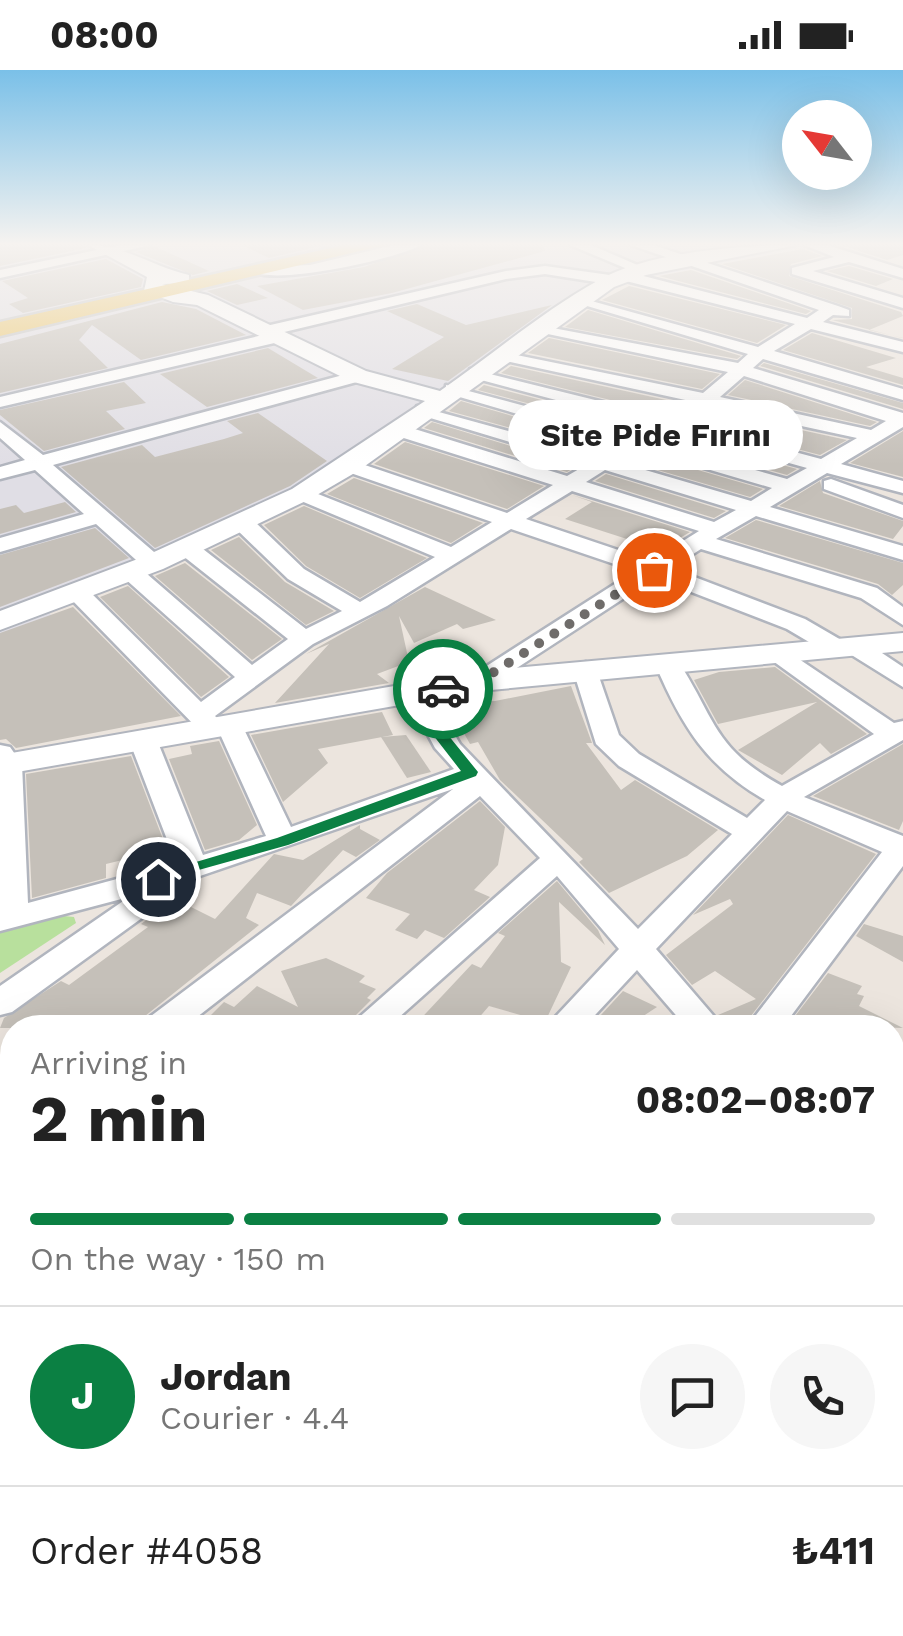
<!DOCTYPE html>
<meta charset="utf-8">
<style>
body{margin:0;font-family:"Work Sans",sans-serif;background:#f6f6f6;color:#222;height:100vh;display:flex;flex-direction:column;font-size:38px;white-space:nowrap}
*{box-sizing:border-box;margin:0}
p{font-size:32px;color:#767676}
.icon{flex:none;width:55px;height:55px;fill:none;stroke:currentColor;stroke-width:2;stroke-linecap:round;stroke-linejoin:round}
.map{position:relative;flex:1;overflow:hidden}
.details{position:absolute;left:0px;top:945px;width:905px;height:622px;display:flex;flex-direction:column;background:#fff;border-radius:40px 40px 0 0;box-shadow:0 10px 40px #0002}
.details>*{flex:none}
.needle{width:65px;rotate:301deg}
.buttons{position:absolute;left:782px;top:30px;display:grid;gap:20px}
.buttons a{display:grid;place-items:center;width:90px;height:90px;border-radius:50%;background:#fff;box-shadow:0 10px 40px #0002;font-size:50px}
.pin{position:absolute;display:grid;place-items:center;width:85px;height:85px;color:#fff;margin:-42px;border:5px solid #fff;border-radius:50%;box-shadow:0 2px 10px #0007}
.courier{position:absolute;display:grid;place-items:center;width:100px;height:100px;margin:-50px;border:8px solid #0b8043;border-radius:50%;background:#fff;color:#222;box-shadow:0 2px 12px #0007}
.bubble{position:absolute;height:70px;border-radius:35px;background:#fff;box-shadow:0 10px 40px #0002;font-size:32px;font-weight:700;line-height:70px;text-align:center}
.summary em{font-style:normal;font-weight:700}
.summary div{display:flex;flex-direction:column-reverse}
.summary{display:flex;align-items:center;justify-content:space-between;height:170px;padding:0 30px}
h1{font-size:65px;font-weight:700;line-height:75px}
.bar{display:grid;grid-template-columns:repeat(4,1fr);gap:15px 10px;align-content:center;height:120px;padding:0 30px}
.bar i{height:12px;border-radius:8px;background:#e0e0e0}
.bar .current{background:#0b8043}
.bar p{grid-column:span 4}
.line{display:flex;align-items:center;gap:25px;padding:0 30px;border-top:2px solid #e0e0e0}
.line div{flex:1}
.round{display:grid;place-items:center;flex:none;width:105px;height:105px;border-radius:52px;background:#f6f6f6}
.status{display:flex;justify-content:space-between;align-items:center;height:70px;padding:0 50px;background:#fff;direction:ltr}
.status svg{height:28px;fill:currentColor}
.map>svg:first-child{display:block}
.industrial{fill:#e0dee5}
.green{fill:#b8e09d}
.building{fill:#c5c0b9}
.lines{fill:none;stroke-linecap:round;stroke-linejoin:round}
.minor-casing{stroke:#b1b5be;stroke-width:5}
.tertiary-casing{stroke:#b1b5be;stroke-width:4}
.primary-casing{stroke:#c4c4c4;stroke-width:5}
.minor{fill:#fff;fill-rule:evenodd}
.tertiary{fill:#fff;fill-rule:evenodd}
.primary{fill:#ebc464;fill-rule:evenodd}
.route{fill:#0b8043}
.done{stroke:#6f6c6a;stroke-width:10;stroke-dasharray:0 18}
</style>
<div class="status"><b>08:00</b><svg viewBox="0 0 49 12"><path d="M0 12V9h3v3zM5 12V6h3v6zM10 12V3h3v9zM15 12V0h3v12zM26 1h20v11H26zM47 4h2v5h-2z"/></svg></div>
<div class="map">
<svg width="903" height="1566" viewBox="0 0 903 1566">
<rect width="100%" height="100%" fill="#ece5de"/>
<polygon class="industrial" points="0,175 817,175 610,215 399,366 200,473 43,538 108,592 0,634"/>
<polygon class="green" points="54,845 74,847 76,853 0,903 0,858"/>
<g class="building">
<polygon points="0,175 84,175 86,178 0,196"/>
<polygon points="242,175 325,175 269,188"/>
<polygon points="425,175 544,175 545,181 392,223 303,240 257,216 364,197"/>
<polygon points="841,175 903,175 903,185 887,190"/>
<polygon points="154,176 209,201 193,205 136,182"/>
<polygon points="803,179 822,186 791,194 789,206 901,242 903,246 869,260 903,268 902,268 832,250 852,249 852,238 722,194"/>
<polygon points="106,189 143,209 141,217 23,243 9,234 28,228 2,211"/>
<polygon points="849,196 893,209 876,216 827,201"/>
<polygon points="691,200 811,241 806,244 659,206"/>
<polygon points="237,214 268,228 237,235 207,221"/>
<polygon points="629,216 786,255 757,273 602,230"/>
<polygon points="162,232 196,239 246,265 141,290 92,255 79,270 108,298 0,323 0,274"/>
<polygon points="417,234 466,255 552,235 448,311 392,299 444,267 387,241"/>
<polygon points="588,240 741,286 737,289 565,257"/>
<polygon points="812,263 896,288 866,297 903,308 903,315 783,280"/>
<polygon points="549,268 720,304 702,319 528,283"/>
<polygon points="268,278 318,308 207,337 160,304"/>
<polygon points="764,293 903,333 903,339 760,296"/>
<polygon points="511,296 680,333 663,343 501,303"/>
<polygon points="745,310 877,352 870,356 728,325"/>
<polygon points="124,312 146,333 106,341 125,359 44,381 0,345 0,340"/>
<polygon points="484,315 641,356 633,361 478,320"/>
<polygon points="461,331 611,375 599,382 449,341"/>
<polygon points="709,340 847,370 820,385 691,351"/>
<polygon points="258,343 327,391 290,416 155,478 61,397 142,375 155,387 224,369 243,363 227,351"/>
<polygon points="432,352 577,396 567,402 424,358"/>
<polygon points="903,361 903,407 850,393"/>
<polygon points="670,364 797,399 787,405 661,370"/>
<polygon points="405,372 544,416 507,439 374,394"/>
<polygon points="640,383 763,419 750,427 627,391"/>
<polygon points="606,404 726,441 714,448 595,411"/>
<polygon points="354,408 483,453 451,473 327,424"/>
<polygon points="820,411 823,423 903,451 903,456 893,469 779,436"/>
<polygon points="572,425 690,462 680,468 648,458 630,470 565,449 592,432"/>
<polygon points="65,432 76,442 0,464 0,439 16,435 24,443"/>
<polygon points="304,436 427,488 360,528 306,496 264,455"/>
<polygon points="756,450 903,493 903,515 892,525 878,514 725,468"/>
<polygon points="95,458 129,488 0,537 0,485"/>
<polygon points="239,467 285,512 334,541 306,555 211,480"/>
<polygon points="185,493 282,569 252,590 155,506"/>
<polygon points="128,516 229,607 201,627 100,527"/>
<polygon points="425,517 496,550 463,559 457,554 414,573 399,546 409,592 377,604 389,613 275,633 329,574 306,584"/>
<polygon points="73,537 181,646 16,678 6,669 0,670 0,563"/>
<polygon points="775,597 867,664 831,684 820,673 782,705 738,680 817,632 718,654 694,610 719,602"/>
<polygon points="571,616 592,673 586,673 621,720 635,710 718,760 687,786 609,823 579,792 583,789 500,710 478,672 470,674 447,633 495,631"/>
<polygon points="382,642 393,665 318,679 328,693 283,732 251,665"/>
<polygon points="406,665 431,702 407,708 381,667"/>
<polygon points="219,671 257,755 239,770 205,780 169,689 192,684 190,676"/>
<polygon points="903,674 903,751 899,760 813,726"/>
<polygon points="131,686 171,790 143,798 139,786 106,794 106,808 32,828 26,704"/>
<polygon points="480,731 505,757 498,795 474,820 490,827 444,868 425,860 417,869 395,860 410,844 366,828 387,803"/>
<polygon points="788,745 876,784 744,955 728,958 718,945 756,929 715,901 692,915 666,885 733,834 730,829 693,845"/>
<polygon points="360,755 360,759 380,770 356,787 343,780 291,836 257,823 246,848 259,855 145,946 138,958 0,958 4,948 61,911 69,915 148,857 141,854 175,829 215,849 274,784 303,790"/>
<polygon points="557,811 598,860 605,875 559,832 561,892 571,897 545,952 489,936 470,958 412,958 472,894 481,898 505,866 498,863"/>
<polygon points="864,854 903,866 903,892 856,866"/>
<polygon points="326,888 365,906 359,912 376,919 367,928 371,930 343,958 198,958 224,932 234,937 257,916 298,937 281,901"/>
<polygon points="828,903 862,916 857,924 864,926 859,936 903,958 789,954"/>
<polygon points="623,921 657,937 625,958 589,958"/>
</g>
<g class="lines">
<g class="minor-casing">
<g id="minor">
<polygon points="121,175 151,175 0,208 0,200"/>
<path d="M394 175H421C397 189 274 216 252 201L259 197 310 195Z"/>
<polygon points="570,175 591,175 649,200 637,203"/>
<path d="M631 175H653L838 236 849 240V246L833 245 823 252 903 272V282L811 259 774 281 903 319V330L763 289 753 298 903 343V357L841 394 903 411V423L827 403 770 437 903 476V490L756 446 716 469 877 518 903 537V555L861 528 701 479 671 498 805 549 848 574 867 573 903 597V617L850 584 831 585 787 559 655 508 489 616H471L467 611 471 606 635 501 511 459 387 536 313 574 215 646 219 650 238 649 242 655 291 757 454 699 435 678 406 624 419 616 428 619 460 674 638 859 732 764 619 696 596 674 573 600 586 592 595 595 619 665 639 684 747 748 765 730C707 697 682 656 656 596L660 591H678C717 651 712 677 782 716L874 664 766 586 769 581H787L894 653 903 651V670L804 727 903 766V796L782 958H746L882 782 787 741 656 879 724 958H687L637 900 583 958H545L619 879 557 806 387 958H347L540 788 480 726 183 958H142L147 949 453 719 200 806 12 942 0 945V916L129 827 0 861V675L10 677 22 694 28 833 176 793 129 670 133 664H153L157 670 203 785 266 766 220 664H203L69 527V517H85L201 632 235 607 123 507V497H139L252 595 288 569 178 482V472H194L306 559 342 541 288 509 235 458V448H251L304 499 360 532 435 487 294 428V420H308L451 477 492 452 342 400V392H356L507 443 553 415 391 364V356H405L567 406 586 395 417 344V336L600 386 620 374 446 323V315L634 365 650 355 470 307V299L664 347 690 331 497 289V281L703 323 728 302 543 263 535 258 537 255 738 293 748 284 577 233V227L758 277 795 254 622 210 615 215 545 204 506 209 280 263 285 267 283 271 0 337V327L263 265 258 261 266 256 506 201 545 196 617 206 624 201 807 248 819 240ZM744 306 886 351 871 360 720 327ZM708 336 857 368 821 389 682 352ZM669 360 807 398 787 409 652 371ZM639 379 772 418 751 431 618 392ZM605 400 736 440 714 452 586 412ZM572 421 699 461 651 491 526 449Z"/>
<polygon points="804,175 827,175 903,199 903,208 849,192 813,201 903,228 903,238 792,204 792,198 834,187"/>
<polygon points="358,301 364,302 364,310 53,395 161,488 161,498 145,498 96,454 0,482 0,468 84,444 35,400 0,409 0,397 25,390 0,368 0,352 43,385"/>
<polygon points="831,409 903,435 903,448 824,419 824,411"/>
<polygon points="903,1018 903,1059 892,1062 892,1021"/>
<polygon points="12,1055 12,1090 0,1094 0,1059"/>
<polygon points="892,1162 903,1166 903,1207 892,1204"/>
<polygon points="12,1247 12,1293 0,1297 0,1251"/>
<polygon points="892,1425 903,1429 903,1478 892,1473"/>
<polygon points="12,1496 12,1554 0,1559 0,1501"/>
<polygon points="903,1497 903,1555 895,1566 841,1566 845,1555 892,1555 892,1502"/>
<polygon points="223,1555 278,1555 273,1566 219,1566"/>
<polygon points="674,1555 736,1555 740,1566 679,1566"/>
</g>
</g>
<g class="tertiary-casing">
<g id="tertiary">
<path d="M88 175C124 175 154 197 189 205V213L162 214 208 225 366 301 440 321C492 285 543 241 599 210 648 182 741 175 797 175L646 205 614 217 358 401 310 429 163 499 0 560V541L143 487 292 419 425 331 350 311 197 235 173 232 144 221 147 207Z"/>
<polygon points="903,563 903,581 480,621 0,705 0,685 480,601"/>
<polygon points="903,1322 903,1379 892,1383 892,1326"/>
<polygon points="617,1555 691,1555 687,1566 613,1566"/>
</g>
</g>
<g class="primary-casing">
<polygon id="primary" points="344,175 385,175 0,266 0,252"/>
</g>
<use href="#minor" class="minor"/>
<use href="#tertiary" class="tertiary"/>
<use href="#primary" class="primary"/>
</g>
<linearGradient id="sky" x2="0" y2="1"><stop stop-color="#7ac0e8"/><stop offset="0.44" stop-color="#f6f3f0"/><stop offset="1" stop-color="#f6f3f0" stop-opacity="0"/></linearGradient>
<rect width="903" height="395" fill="url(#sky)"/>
<polygon class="route" points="443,615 448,622 427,627 444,660 478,702 476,706 288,775 152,813 152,805 277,768 461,701 430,661 412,624"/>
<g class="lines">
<polyline class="done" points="443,619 480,611 654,500"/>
</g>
</svg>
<div class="buttons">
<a><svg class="needle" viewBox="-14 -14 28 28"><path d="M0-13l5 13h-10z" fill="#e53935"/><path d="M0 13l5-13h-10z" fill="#767676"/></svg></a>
</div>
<div class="pin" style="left:654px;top:500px;background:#ea580c"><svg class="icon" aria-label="bag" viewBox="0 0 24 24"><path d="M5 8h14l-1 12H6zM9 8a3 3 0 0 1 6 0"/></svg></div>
<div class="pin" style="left:158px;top:809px;background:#1f2937"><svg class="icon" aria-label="home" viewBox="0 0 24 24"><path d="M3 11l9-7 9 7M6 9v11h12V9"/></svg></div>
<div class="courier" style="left:443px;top:619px"><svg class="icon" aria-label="car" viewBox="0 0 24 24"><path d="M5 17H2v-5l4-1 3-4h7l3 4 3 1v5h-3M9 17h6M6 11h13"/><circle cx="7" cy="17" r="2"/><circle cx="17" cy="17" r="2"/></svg></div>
<div class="bubble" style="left:508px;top:330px;width:295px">Site Pide Fırını</div>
<section class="details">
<div class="summary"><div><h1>2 min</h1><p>Arriving in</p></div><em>08:02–08:07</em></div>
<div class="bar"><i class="current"></i><i class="current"></i><i class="current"></i><i></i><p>On the way · 150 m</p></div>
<div class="line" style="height:180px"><b class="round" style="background:#0b8043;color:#fff">J</b><div><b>Jordan</b><p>Courier · 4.4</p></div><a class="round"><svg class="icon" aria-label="chat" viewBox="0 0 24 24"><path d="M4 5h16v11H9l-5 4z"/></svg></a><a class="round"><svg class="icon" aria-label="phone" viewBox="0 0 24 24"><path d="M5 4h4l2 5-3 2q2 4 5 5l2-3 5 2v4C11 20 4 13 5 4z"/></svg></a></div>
<div class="line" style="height:130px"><div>Order #4058</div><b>₺411</b></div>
</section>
</div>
